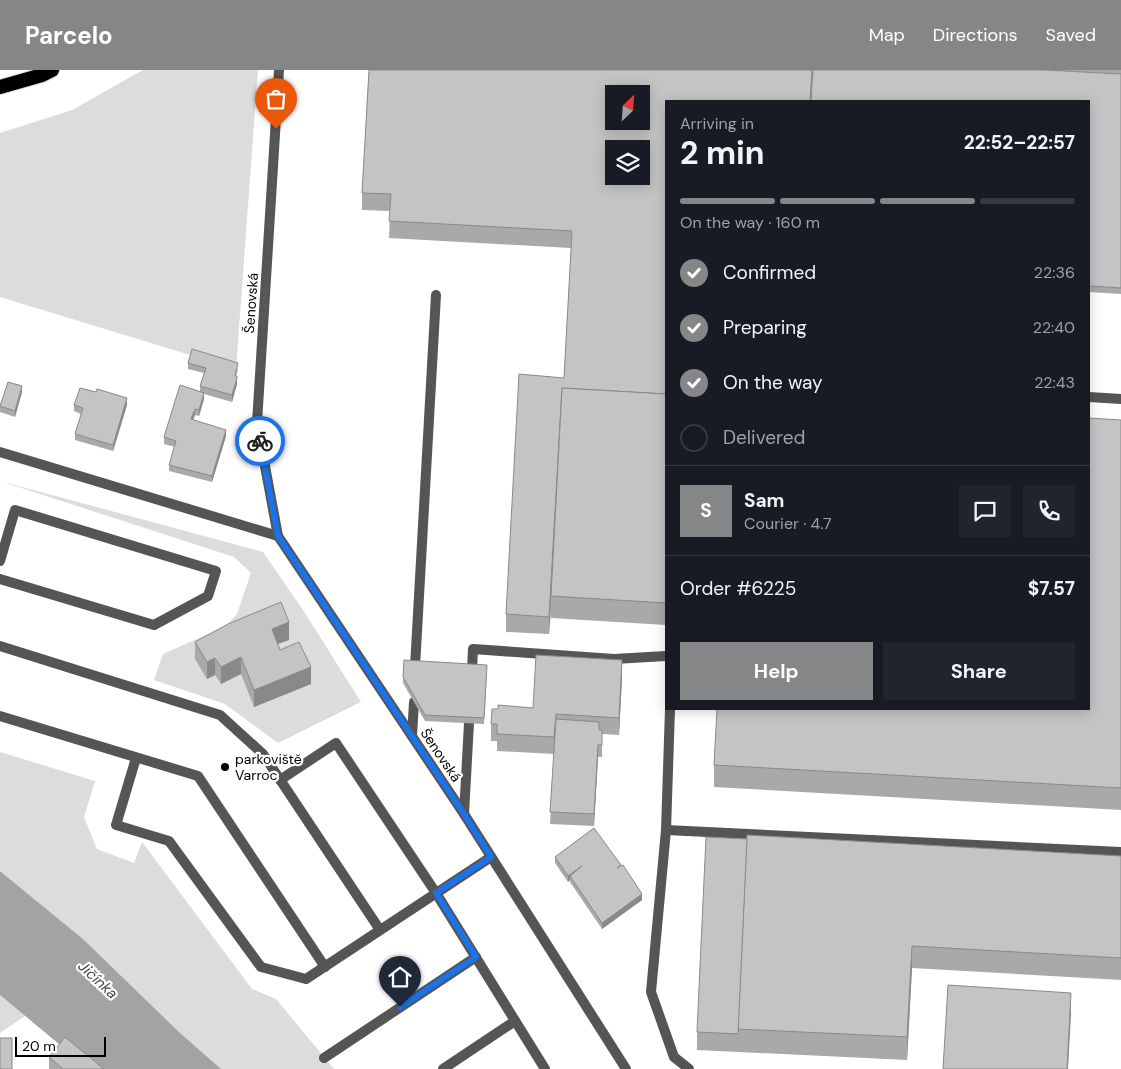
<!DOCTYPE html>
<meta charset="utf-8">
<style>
body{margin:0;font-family:"DM Sans",sans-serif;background:#20242c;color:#f1f3f6;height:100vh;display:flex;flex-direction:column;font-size:19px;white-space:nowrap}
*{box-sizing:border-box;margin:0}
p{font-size:16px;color:#9ea1a6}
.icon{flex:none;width:28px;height:28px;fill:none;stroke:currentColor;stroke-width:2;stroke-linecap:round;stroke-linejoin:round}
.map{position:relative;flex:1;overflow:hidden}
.panel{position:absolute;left:665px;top:30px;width:425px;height:610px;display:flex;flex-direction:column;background:#171b24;border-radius:0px;box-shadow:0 2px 12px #0003}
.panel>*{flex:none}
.needle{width:32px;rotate:25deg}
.tools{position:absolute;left:605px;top:15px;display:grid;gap:10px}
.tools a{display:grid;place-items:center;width:45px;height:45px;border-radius:0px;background:#171b24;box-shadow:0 2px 12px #0003;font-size:25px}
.scale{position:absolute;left:15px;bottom:12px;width:91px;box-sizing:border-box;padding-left:5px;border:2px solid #000;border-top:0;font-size:14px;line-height:18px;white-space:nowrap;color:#000;-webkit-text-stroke:4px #fff;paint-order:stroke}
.pin{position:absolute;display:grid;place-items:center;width:42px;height:42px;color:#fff;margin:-51px -21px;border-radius:50% 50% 50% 0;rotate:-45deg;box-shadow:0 0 5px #0007}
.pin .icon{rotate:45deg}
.courier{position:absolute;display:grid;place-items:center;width:50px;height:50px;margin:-25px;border:4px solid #1a73e8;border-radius:50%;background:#fff;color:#222;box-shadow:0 1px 6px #0007}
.headline em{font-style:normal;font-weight:700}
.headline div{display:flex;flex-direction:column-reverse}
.headline{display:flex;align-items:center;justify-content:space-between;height:85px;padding:0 15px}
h1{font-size:32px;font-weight:700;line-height:38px}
.bar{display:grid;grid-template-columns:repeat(4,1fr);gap:8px 5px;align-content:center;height:60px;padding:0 15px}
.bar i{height:6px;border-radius:4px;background:#363941}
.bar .current{background:#858687}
.bar p{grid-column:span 4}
.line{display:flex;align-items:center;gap:12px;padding:0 15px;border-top:1px solid #363941}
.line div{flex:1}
.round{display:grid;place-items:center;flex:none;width:52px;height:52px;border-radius:0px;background:#20242c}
ol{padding:0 15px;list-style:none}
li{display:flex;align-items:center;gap:15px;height:55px}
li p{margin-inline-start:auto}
li .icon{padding:5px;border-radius:50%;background:#858687;color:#fff;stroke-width:4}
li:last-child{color:#9ea1a6}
li i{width:28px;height:28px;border:2px solid #363941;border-radius:50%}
.cta{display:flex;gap:10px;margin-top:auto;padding:10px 15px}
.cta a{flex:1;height:58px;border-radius:0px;background:#858687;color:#fff;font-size:20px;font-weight:700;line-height:58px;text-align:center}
.cta a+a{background:#20242c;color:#f1f3f6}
header{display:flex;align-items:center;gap:30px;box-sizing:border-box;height:70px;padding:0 25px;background:#858687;color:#fff}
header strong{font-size:24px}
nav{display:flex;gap:28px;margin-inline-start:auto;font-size:18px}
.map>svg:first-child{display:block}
.green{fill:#dcdcdc}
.water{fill:#a3a3a3}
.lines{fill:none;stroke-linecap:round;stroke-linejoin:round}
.trunk-casing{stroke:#dbdbdb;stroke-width:16}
.service{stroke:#555;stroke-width:10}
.minor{stroke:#555;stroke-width:10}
.trunk{stroke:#000;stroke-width:14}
.wall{fill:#a9a9a9}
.shaded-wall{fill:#898989}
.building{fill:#c4c4c4;stroke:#898989;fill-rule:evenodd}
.done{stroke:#595959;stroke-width:5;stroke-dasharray:0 9}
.route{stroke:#1a73e8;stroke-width:6}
.poi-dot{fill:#000;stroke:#fff;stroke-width:2}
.labels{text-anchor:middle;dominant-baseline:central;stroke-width:4.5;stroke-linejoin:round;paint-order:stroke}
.street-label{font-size:14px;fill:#000;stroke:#fff}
.poi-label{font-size:14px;fill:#000;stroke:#fff;text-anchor:start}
.water-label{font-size:15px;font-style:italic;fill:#444;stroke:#fff}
</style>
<header>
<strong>Parcelo</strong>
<nav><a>Map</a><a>Directions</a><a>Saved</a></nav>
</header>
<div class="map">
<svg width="1121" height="999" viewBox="0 0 1121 999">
<rect width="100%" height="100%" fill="#fff"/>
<g class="green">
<polygon points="143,0 258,0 236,299 0,227 0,63 72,40"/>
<polygon points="0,411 263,482 303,540 361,632 278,673 225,634 154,610 163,584 226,556 237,544 251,503 234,487"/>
<polygon points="0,682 95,711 84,747 97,779 134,793 142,772 252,919 276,929 334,999 217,999 83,869 0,801"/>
<polygon points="0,925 25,946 0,963"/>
</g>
<polygon class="water" points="0,801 83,869 180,963 221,999 89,999 0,925"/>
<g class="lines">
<g class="trunk-casing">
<polyline id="trunk" points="0,17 42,5 52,0"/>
</g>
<g class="service">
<polyline points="1089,327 1121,329"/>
<polyline points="0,491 15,440 216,501 208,526 154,555 0,509"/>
<polyline points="0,576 220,645 263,684 380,860"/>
<polyline points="415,597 436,225"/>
<polyline points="472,600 473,579 614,589 666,586"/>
<polyline points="670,639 666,760 651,922 674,987 689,999"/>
<polyline points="0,646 198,706 325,897"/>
<polyline points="412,666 414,632"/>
<polyline points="136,688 116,755 169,771 261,897 306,909 491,787"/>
<polyline points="280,710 336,673 436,823 545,999"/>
<polyline points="464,744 469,653"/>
<polyline points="666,760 1121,782"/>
<polyline points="324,988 476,887"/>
<polyline points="443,999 515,951"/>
</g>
<g class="minor">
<polyline points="279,0 257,353 278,466 464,744 626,999"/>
<polyline points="0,382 278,466"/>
</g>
<use href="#trunk" class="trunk"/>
</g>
<g class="wall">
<polygon points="369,0 1121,0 1121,224 1089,222 1089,31 666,31 666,555 551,548 551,543 549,564 506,562 506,544 564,308 571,178 389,168 390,141 362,140 362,123"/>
<polygon points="188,293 238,299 236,306 237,306 237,314 232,332 204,324 204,329 199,346 195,345 193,350 226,366 212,412 169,401 169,395 175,377 164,374 164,367 200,321 200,316 204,303 188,299"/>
<polygon points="22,322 15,347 0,342 0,336"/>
<polygon points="74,335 127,335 113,381 75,370 75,364 81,344 74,341"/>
<polygon points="1121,350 1121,740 714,717 714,695"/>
<polygon points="289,570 277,574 280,580 311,614 254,637 241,604 221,614 215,605 207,609 195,589 195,572"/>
<polygon points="404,590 487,601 484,654 425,651 403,613"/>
<polygon points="622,608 619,665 602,664 602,687 598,687 594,756 550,754 554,684 497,681 497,671 491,671 491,654 498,639 533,638"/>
<polygon points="594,758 642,830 602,859 570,812 570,810 568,812 555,793 555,787"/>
<polygon points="1121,786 1121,910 912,898 907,990 697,980 697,962"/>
<polygon points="49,987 104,999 49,999"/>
</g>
<g class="shaded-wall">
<polygon points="237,308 237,314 232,332 232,325"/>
<polygon points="22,316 22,322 15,347 15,341"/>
<polygon points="204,323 204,329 199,346 199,340"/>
<polygon points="562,323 551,526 549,564 549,547"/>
<polygon points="127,328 127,335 113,381 113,375"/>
<polygon points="195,339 195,345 191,355 191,349"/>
<polygon points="226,360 226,366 212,412 212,406"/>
<polygon points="289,552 289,570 272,576 272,559"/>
<polygon points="241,587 241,604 221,614 221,597"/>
<polygon points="215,588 215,605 207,609 207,592"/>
<polygon points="622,590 622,608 619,665 619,648"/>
<polygon points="311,597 311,614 254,637 254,620"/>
<polygon points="598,675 598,687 594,756 594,744"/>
<polygon points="582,796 570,806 570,810 568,812 568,806"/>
<polygon points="642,824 642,830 602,859 602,853"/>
<polygon points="912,876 912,898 907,990 907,967"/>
<polygon points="1071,923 1071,945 1068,999 1067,999"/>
</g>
<g class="building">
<path d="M369 0H812L810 31H666V324L562 318 549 547 506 544 519 304 564 308 572 161 389 151 391 124 362 123ZM614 24H641V51H614ZM614 79H641V106H614Z"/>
<polygon points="813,0 1045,0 1121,4 1121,218 1089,216 1089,31 811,31"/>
<polygon points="192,279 238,293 235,306 237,306 237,308 232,325 200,316 206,298 188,293"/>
<polygon points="8,312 22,316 15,341 0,336"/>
<polygon points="180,315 204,323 199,340 195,339 191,349 226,360 212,406 169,395 176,371 164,367"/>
<polygon points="80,318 96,322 97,319 127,328 113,375 75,364 83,338 74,335"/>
<polygon points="562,318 666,324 666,533 551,526"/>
<polygon points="1089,348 1121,350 1121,718 714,695 717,639 1089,639"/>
<polygon points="281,532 289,552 272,559 280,580 299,572 311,597 254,620 241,587 221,597 215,588 207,592 195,572 228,554"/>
<polygon points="536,585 622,590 619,648 556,644 554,667 497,664 497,654 491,654 492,639 498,639 498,635 533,638"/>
<polygon points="404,590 487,595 484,648 425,645 403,607"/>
<polygon points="556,649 599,652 599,660 602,660 602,675 598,675 594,744 550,742"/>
<polygon points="594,758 621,795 617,798 623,795 642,824 602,853 570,806 582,796 568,806 555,787"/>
<polygon points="747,765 1121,786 1121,888 912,876 907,967 738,959"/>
<polygon points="706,767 747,769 738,964 697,962"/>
<polygon points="948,915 1071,923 1067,999 943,999"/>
<polygon points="65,967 104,999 63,999 49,987"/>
<rect x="0" y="968" width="12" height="31"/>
</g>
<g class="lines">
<polyline class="done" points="260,371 257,353 276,59"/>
<polyline class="route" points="260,371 278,466 464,744 491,787 436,823 476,887 400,937"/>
</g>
<circle class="poi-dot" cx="225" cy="697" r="5"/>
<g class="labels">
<g class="street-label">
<text transform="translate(251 233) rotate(-86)">Šenovská</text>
<text transform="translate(441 685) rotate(56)">Šenovská</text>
</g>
<g class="poi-label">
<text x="235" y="689">parkoviště<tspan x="235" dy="16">Varroc</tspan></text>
</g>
<g class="water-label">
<text transform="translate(98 910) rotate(43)">Jičínka</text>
</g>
</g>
</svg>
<div class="tools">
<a><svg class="needle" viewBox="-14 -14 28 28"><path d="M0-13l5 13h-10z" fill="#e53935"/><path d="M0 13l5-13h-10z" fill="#9ea1a6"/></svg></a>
<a><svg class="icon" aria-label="layers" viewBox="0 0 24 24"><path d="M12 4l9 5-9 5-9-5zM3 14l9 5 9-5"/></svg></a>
</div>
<div class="scale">20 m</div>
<div class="pin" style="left:276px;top:59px;background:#ea580c"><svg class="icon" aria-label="bag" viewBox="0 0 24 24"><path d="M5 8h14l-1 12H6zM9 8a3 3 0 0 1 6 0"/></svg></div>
<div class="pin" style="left:400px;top:937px;background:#1f2937"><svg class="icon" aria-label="home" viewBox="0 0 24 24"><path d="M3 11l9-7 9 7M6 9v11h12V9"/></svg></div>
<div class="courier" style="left:260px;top:371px"><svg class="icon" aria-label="bike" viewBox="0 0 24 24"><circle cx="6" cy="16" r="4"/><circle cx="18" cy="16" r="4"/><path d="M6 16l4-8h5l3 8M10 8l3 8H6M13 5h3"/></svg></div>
<section class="panel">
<div class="headline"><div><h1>2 min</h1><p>Arriving in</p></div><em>22:52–22:57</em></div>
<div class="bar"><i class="current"></i><i class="current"></i><i class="current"></i><i></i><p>On the way · 160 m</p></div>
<ol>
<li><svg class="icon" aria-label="check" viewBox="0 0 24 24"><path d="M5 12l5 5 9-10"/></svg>Confirmed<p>22:36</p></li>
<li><svg class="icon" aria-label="check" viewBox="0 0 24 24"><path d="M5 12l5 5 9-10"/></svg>Preparing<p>22:40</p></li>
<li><svg class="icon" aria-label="check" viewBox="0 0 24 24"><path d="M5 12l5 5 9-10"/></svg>On the way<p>22:43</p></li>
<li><i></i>Delivered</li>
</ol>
<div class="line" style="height:90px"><b class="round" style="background:#858687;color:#fff">S</b><div><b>Sam</b><p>Courier · 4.7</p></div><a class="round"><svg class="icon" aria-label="chat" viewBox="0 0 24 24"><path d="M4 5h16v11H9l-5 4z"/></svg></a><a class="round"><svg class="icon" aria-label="phone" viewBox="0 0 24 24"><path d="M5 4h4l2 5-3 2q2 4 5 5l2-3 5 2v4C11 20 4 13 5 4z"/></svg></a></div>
<div class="line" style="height:65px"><div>Order #6225</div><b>$7.57</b></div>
<div class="cta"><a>Help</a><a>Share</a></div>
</section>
</div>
